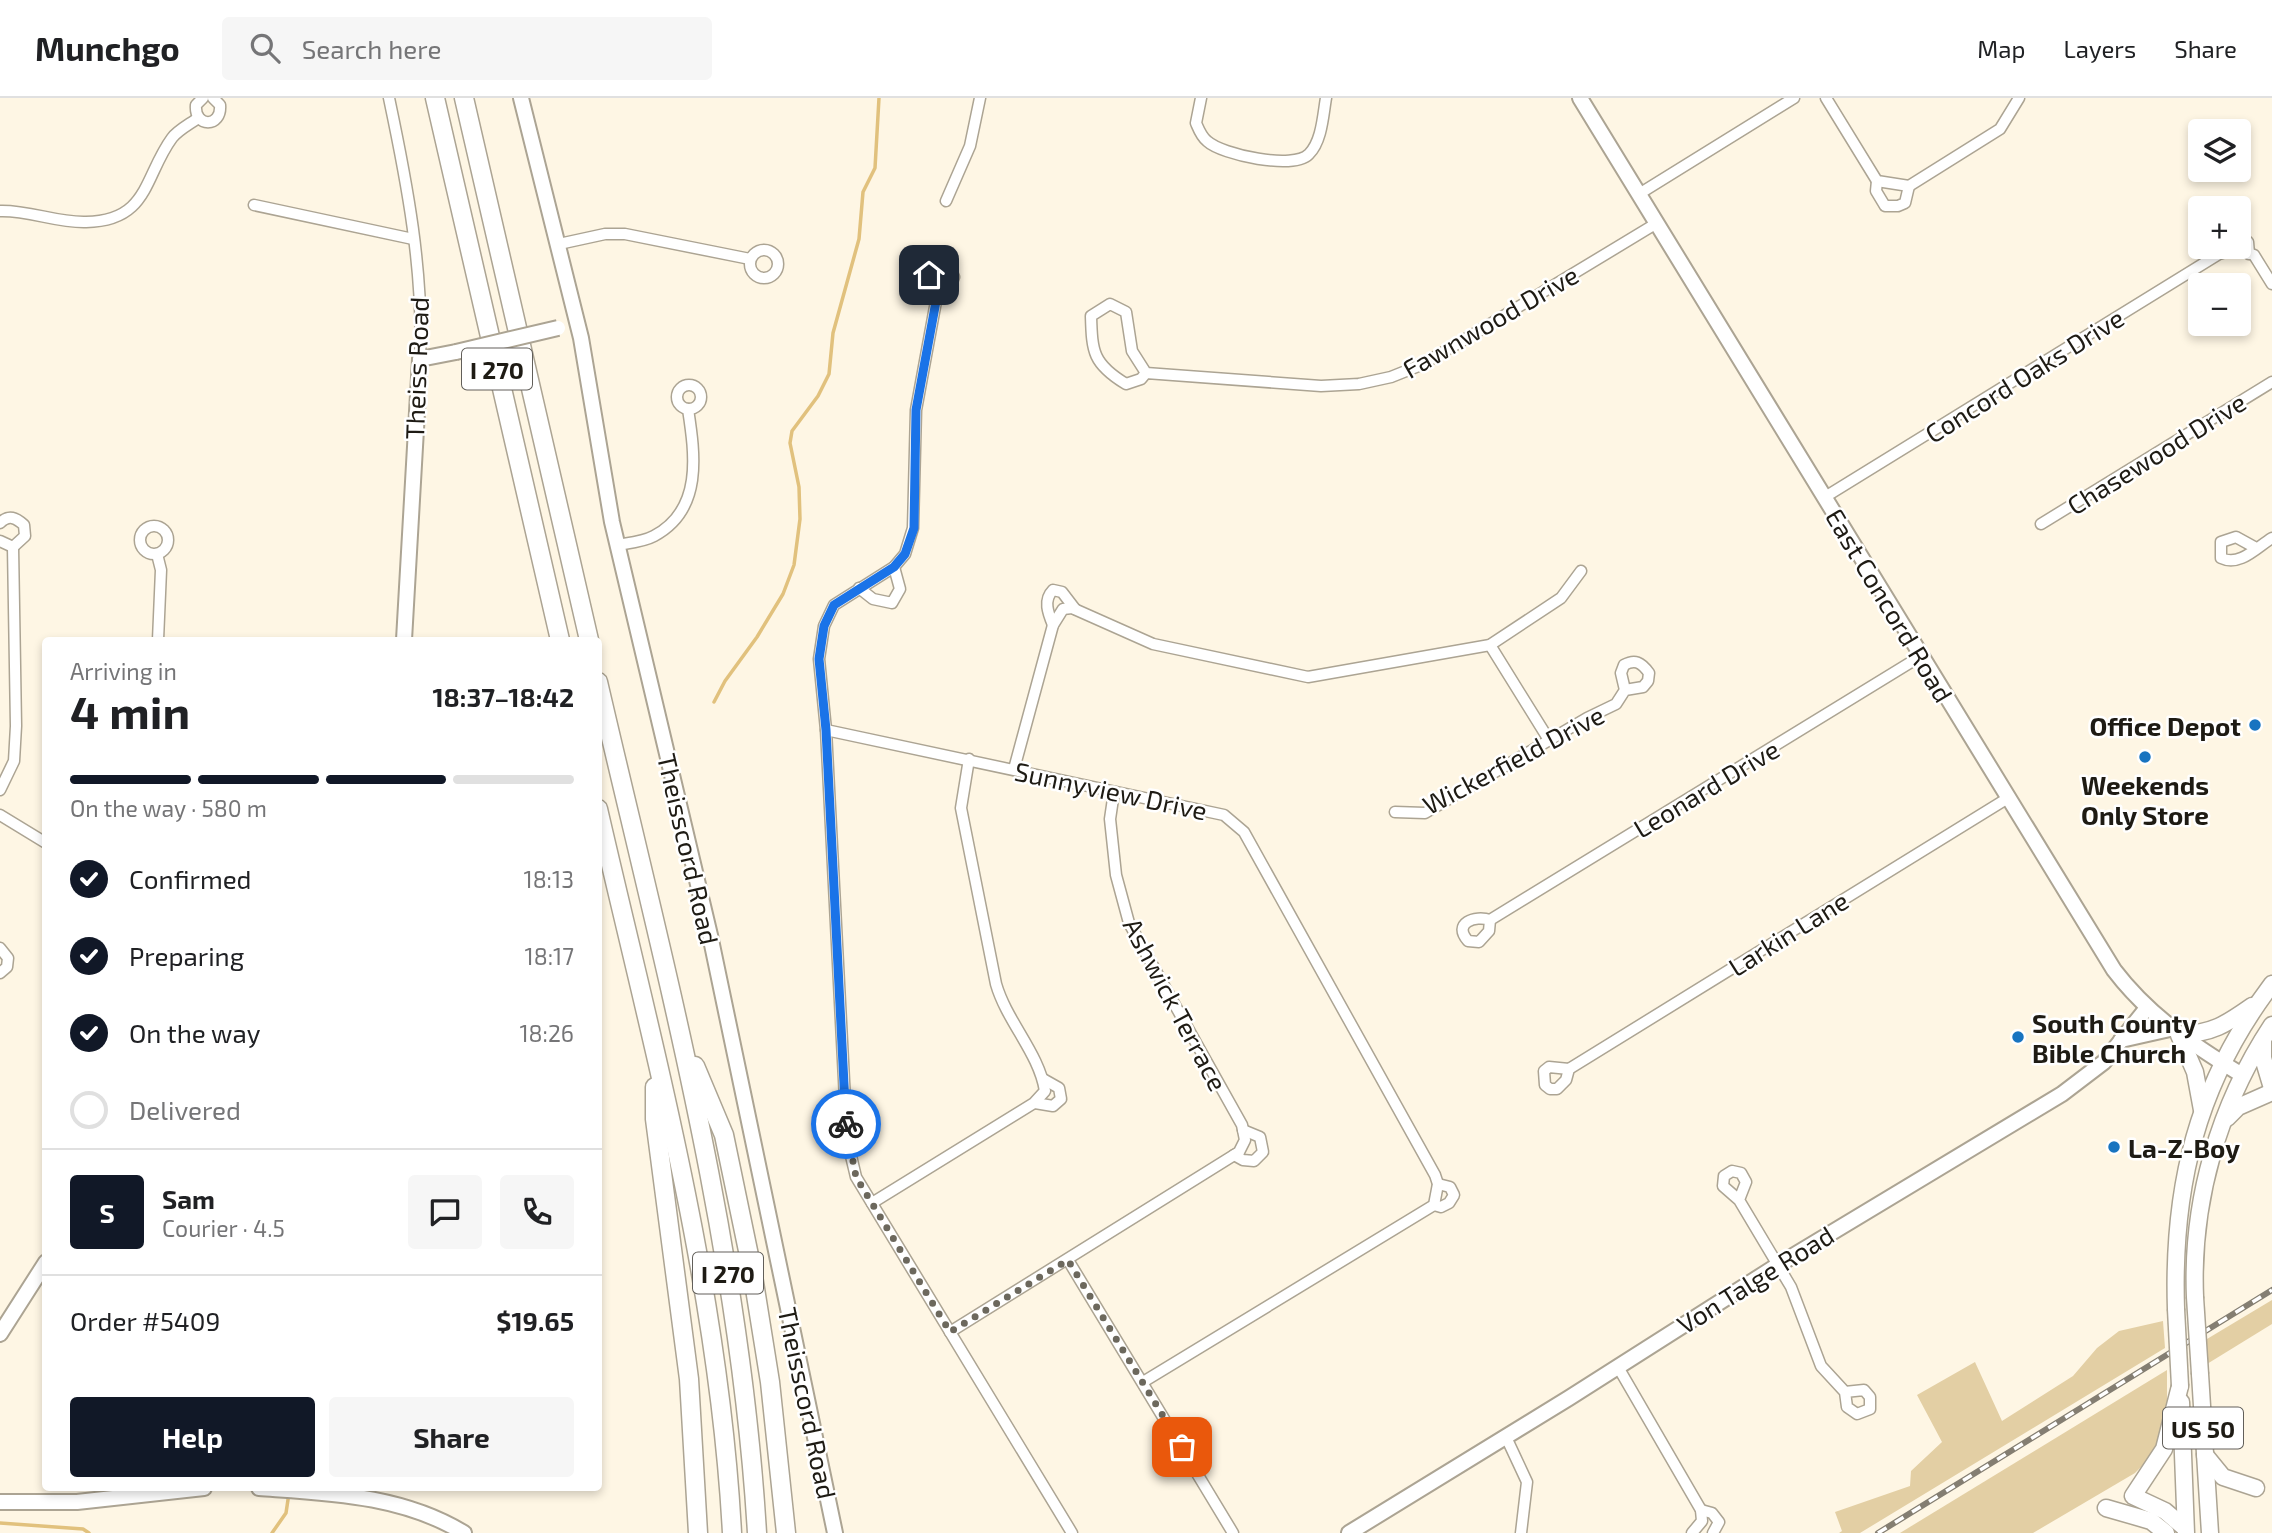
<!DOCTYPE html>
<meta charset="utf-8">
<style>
body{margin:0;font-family:"Exo 2",sans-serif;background:#f6f6f6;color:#202124;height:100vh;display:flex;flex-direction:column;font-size:26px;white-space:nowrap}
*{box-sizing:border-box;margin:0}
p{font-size:23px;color:#757577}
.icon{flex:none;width:38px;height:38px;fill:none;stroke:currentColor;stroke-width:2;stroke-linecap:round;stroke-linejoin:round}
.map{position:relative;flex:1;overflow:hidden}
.details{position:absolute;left:42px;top:539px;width:560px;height:854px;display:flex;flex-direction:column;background:#fff;border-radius:7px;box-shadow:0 4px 10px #0003}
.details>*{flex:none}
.fabs{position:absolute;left:2188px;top:21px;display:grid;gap:14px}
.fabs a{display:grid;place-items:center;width:63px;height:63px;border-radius:7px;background:#fff;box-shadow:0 4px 10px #0003;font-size:35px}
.pin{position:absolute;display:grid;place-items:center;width:60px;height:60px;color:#fff;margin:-30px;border-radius:14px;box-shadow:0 4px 10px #0006}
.courier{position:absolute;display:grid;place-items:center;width:70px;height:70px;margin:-35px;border:5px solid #1a73e8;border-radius:50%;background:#fff;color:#222;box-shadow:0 2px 9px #0007}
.overview em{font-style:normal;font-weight:700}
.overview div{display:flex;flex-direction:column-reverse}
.overview{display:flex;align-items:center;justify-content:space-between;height:119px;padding:0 28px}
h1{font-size:46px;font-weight:700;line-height:52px}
.bar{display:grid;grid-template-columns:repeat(4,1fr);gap:10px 7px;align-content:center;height:84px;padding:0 28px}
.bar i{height:9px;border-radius:5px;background:#e0e0e0}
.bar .on{background:#111827}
.bar p{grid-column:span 4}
.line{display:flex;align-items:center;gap:18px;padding:0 28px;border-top:2px solid #e0e0e0}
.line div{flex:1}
.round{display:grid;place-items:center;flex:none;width:74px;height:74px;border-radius:7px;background:#f6f6f6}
ol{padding:0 28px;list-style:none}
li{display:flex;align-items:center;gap:21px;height:77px}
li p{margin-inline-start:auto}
li .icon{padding:7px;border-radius:50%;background:#111827;color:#fff;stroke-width:4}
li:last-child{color:#757577}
li i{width:38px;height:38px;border:4px solid #e0e0e0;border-radius:50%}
.primary-button{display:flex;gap:14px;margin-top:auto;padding:14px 28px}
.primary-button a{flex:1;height:80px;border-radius:7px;background:#111827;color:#fff;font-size:28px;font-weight:700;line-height:80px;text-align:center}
.primary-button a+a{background:#f6f6f6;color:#202124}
header{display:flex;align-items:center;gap:42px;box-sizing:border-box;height:98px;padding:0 35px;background:#fff;border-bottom:2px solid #e0e0e0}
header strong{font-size:33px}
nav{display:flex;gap:38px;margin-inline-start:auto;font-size:24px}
.search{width:490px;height:63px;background:#f6f6f6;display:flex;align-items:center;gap:18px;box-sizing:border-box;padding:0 24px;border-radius:7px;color:#757577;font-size:26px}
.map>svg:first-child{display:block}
.green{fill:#e3cfa4}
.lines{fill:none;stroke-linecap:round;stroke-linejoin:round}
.stream{stroke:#e1c17d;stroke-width:3.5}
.street-casing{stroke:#aca493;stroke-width:13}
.secondary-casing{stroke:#aca493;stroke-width:18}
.primary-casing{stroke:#aca493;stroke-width:19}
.highway-casing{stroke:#aca493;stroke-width:21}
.street{stroke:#fff;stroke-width:10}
.secondary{stroke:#fff;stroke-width:14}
.primary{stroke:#fff;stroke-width:16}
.highway{stroke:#fff;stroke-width:18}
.rail-casing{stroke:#847e72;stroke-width:6}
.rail{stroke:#fff;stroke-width:3.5;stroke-dasharray:10;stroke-linecap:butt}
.secondary-bridge-casing{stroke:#aca493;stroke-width:18;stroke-linecap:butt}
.primary-bridge-casing{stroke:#aca493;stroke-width:19;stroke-linecap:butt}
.secondary-bridge{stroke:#fff;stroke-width:14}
.primary-bridge{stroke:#fff;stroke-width:16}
.done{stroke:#6c685d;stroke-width:7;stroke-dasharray:0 12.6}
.route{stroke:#1a73e8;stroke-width:9}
.poi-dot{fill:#1874c0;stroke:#fff;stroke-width:2.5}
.labels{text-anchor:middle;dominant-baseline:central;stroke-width:5;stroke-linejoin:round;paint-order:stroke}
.shield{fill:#fff;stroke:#625f5a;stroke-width:2}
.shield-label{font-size:24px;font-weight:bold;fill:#1e1b14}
.street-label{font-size:26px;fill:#1e1b14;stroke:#fff}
.poi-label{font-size:26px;font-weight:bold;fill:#1e1b14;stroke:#fff;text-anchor:start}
</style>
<header>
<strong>Munchgo</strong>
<div class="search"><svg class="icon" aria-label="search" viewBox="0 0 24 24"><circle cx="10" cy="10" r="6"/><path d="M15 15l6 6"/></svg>Search here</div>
<nav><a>Map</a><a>Layers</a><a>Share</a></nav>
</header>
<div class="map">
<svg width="2272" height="1435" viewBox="0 0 2272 1435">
<rect width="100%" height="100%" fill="#fef6e4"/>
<g class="green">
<polygon points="2272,1202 2272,1226 2207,1266 2207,1241"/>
<polygon points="2163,1223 2165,1250 1860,1435 1839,1435 1842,1433 1835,1414 1910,1388 1911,1373 1942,1344 1917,1297 1975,1264 2002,1323 2073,1278 2097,1250 2119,1233"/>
<polygon points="2167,1272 2167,1325 2159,1351 2135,1375 2033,1435 1900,1435"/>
</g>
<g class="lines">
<g class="stream">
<polyline points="714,604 725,583 757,539 783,496 794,467 800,421 799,389 790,345 792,333 818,298 829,276 833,235 859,141 863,94 875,70 879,0"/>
<polyline points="0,1425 83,1431 89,1435"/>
<polyline points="272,1435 286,1415 289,1395"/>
</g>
<g class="street-casing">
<g id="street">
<path d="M203 0 196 7C194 30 222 30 220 7L213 0"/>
<path d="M389 0C407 85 424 174 420 261"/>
<path d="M1201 0 1196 25C1199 32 1201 38 1207 43 1222 57 1294 72 1309 56 1322 43 1323 17 1326 0"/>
<polyline points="1826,0 1877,83 1909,88 2000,31 2019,0"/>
<polyline points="1877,83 1876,93 1885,108 1898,108 1905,105 1909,88"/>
<polyline points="1639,96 1794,0"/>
<polyline points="946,103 970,48 980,0"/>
<polyline points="254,107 413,141"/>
<path d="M0 113C29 112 57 125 86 124 149 123 144 78 172 40 178 32 190 26 198 20"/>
<polyline points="2238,134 2248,144 2249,156"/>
<polyline points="559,146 605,136 625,136 750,161"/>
<circle cx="764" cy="166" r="14"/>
<path d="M937 198C930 190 927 183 930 172L941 166 951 172 954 179 949 192 937 198 916 312 913 430 905 456 894 469 834 507 824 528 819 561 826 632 847 1041 856 1079 1072 1435"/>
<path d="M1146 275 1141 281 1126 286C1093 266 1092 254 1091 218L1110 206 1126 214 1132 253 1146 275 1321 288 1359 286 1391 279 1421 267 1457 246 1657 125"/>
<circle cx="689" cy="299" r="12"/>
<polyline points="1825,399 2219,156 2235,151 2254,157 2272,186"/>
<path d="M0 425C9 416 16 420 24 427L25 438 13 449 0 443"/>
<polyline points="2041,426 2272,284"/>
<circle cx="154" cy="442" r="14"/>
<path d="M617 447C628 445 643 444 654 438 703 412 695 357 688 311"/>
<path d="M2256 450 2236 439 2221 444V460C2240 469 2257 449 2272 440"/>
<polyline points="157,456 161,472 158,542"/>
<polyline points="859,490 873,501 892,505 900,491 894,469"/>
<path d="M1053 527C1048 515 1043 502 1053 492L1062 494 1075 511"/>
<polyline points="1490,547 1549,642"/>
<polyline points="826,632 1224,717 1244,734 1435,1077 1438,1086 1434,1107 1143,1284"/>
<polyline points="1014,671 1053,527 1063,511 1072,510 1153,546 1308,579 1490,547 1561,500 1581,473"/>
<polyline points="0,692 14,663 16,628 13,449"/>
<path d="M1395 714 1425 715 1587 620 1616 606 1625 592 1621 575 1624 567C1635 561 1641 564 1649 575L1648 583 1643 589 1625 592"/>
<polyline points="0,717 46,745"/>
<path d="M1490 822 1489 833 1479 844 1468 843C1452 825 1475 817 1490 822L1921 558"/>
<polyline points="0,850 8,860 7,869 0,875"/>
<polyline points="1569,971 1566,982 1557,991 1550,991 1545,987 1544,973 1549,969 1569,971 2008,700"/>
<polyline points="1035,1005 1053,1008 1061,1001 1059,990 1043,981"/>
<polyline points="1234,1057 1243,1062 1254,1063 1263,1054 1260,1039 1243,1032"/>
<polyline points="1739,1102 1746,1084 1741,1075 1732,1073 1724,1078 1723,1088 1739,1102 1791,1189 1821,1268 1845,1294 1847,1309 1857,1316 1870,1311 1870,1299 1864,1292 1845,1294"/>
<path d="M872 1105 1034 1005 1045 993C1039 955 1007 924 996 886L961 710 969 661"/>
<polyline points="1434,1107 1441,1109 1449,1105 1454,1097 1450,1089 1438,1086"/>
<polyline points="1068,1162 1233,1435"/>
<polyline points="950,1234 1239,1054 1245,1042 1242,1027 1129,825 1116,777 1110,721 1114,694"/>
<polyline points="1618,1269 1701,1412 1702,1423 1692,1435"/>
<polyline points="1506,1339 1527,1384 1521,1435"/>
<polyline points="1701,1412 1712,1415 1719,1424 1713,1435"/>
</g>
</g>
<g class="secondary-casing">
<g id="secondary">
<polyline points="521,0 581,240 612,424 710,837 835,1435"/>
<path d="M1580 0 2114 872C2149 918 2193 947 2242 977"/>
<polyline points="404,542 420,261 456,254"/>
<polyline points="2121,942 2170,931"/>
<polyline points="0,1236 46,1164"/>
<path d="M259 1390C329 1395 402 1397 464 1435"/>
<polyline points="0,1404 77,1404 204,1390"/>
<polyline points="1349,1435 1569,1300 1778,1167 2062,996 2104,964 2146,911"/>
</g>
</g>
<g class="primary-casing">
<g id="primary">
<polyline points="2263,942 2263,960 2272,990"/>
<path d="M2202 1012 2195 974 2179 937C2213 935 2225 927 2252 908"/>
<polyline points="2227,1020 2238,1009 2272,994"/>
<path d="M2195 1199C2191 1103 2219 1007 2272 927"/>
<path d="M2176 1211C2172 1088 2197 985 2272 886"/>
<polyline points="2200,1276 2210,1435"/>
<polyline points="2180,1288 2164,1351 2133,1398 2165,1413 2185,1430"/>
<polyline points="2181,1304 2186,1435"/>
<polyline points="2205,1357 2223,1379 2256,1390"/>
<polyline points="2106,1410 2151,1423 2166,1435"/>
</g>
</g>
<g class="highway-casing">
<g id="highway">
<polyline points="435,0 560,542"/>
<polyline points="464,0 589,542"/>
<path d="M598 584C663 865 740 1146 757 1435"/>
<path d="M598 711C653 950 719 1189 732 1435"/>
<polyline points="695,968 724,1037 752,1172 770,1284 786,1435"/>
<polyline points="655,989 655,1021 689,1281 698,1435"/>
</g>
</g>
<use href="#street" class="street"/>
<use href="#secondary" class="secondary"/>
<use href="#primary" class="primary"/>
<use href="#highway" class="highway"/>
<g class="rail-casing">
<polyline id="rail" points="1878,1435 2272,1192"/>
</g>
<use href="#rail" class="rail"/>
<g class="secondary-bridge-casing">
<polyline id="secondary-bridge" points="456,254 558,230"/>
</g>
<g class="primary-bridge-casing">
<g id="primary-bridge">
<polyline points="2195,1199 2200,1276"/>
<polyline points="2176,1211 2180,1288"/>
</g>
</g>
<use href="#secondary-bridge" class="secondary-bridge"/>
<use href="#primary-bridge" class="primary-bridge"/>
</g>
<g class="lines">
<polyline class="done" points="846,1026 856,1079 950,1234 1068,1162 1182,1349"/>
<polyline class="route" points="846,1026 826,632 819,561 824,528 834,507 894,469 905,456 914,430 916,312 937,198 932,192 929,177"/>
</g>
<g class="poi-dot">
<circle cx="2255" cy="627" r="7"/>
<circle cx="2145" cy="659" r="7"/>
<circle cx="2018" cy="939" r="7"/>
<circle cx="2114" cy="1049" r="7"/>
</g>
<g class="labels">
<g class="shield">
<rect x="462" y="250.5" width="70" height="41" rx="5"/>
<rect x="693" y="1154.5" width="70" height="41" rx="5"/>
<rect x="2163" y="1309.5" width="80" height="41" rx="5"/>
</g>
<g class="shield-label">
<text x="497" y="271">I 270</text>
<text x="728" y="1175">I 270</text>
<text x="2203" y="1330">US 50</text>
</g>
<g class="street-label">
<text transform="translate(1490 223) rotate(-30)">Fawnwood Drive</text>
<text transform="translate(416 270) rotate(-88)">Theiss Road</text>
<text transform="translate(2024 277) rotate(-32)">Concord Oaks Drive</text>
<text transform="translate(2156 355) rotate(-32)">Chasewood Drive</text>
<text transform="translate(1890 507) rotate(59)">East Concord Road</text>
<text transform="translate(1513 661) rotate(-28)">Wickerfield Drive</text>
<text transform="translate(1706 690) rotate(-31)">Leonard Drive</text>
<text transform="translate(1111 692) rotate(12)">Sunnyview Drive</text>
<text transform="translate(689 751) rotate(77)">Theisscord Road</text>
<text transform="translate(1788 835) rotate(-32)">Larkin Lane</text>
<text transform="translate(1176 906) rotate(62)">Ashwick Terrace</text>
<text transform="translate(1755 1181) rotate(-32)">Von Talge Road</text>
<text transform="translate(808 1305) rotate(78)">Theisscord Road</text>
</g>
<g class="poi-label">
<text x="2241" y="627" text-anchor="end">Office Depot</text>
<text x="2145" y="686" text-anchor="middle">Weekends<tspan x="2145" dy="30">Only Store</tspan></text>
<text x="2032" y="924">South County<tspan x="2032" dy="30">Bible Church</tspan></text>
<text x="2128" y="1049">La-Z-Boy</text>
</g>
</g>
</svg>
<div class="fabs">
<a><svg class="icon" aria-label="layers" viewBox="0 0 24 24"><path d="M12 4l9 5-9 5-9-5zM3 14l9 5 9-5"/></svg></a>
<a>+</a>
<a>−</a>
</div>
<div class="pin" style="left:1182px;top:1349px;background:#ea580c"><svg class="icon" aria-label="bag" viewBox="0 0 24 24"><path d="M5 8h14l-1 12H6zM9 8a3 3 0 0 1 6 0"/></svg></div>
<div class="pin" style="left:929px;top:177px;background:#1f2937"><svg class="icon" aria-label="home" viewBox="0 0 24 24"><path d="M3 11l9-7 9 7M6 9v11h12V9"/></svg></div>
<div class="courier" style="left:846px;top:1026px"><svg class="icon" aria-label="bike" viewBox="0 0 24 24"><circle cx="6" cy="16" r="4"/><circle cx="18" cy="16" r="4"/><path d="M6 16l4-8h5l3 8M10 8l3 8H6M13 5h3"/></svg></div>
<section class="details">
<div class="overview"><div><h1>4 min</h1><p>Arriving in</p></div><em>18:37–18:42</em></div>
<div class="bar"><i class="on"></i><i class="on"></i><i class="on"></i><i></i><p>On the way · 580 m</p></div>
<ol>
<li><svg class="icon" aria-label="check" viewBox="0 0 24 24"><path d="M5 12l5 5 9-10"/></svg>Confirmed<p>18:13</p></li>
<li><svg class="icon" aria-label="check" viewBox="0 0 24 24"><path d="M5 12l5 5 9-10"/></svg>Preparing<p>18:17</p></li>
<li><svg class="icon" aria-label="check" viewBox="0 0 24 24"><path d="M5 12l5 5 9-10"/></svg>On the way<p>18:26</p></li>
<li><i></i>Delivered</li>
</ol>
<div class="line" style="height:126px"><b class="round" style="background:#111827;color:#fff">S</b><div><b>Sam</b><p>Courier · 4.5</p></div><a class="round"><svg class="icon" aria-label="chat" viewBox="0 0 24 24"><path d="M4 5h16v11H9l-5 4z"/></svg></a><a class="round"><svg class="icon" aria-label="phone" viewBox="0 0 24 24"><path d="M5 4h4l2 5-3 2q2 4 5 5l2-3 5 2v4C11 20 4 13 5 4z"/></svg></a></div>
<div class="line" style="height:91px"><div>Order #5409</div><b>$19.65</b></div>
<div class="primary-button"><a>Help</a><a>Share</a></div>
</section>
</div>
